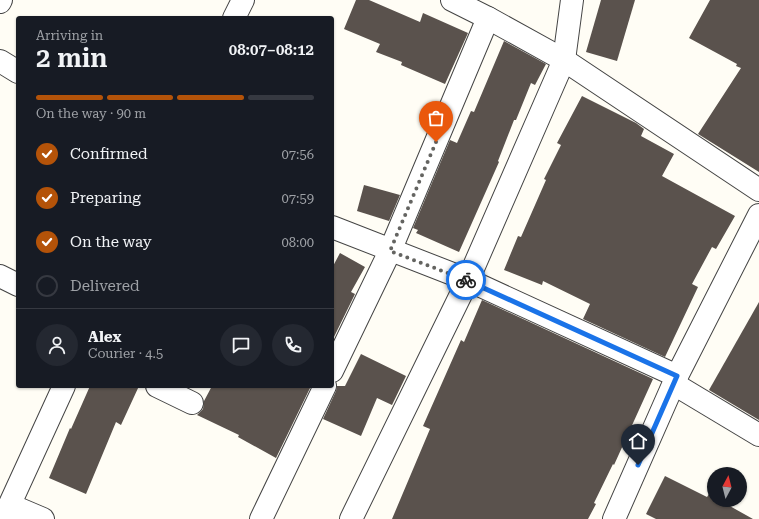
<!DOCTYPE html>
<meta charset="utf-8">
<style>
body{margin:0;font-family:"Roboto Serif",serif;background:#242831;color:#f1f3f6;height:100vh;display:flex;flex-direction:column;font-size:15px;white-space:nowrap}
*{box-sizing:border-box;margin:0}
p{font-size:13px;color:#9ea1a6}
.icon{flex:none;width:22px;height:22px;fill:none;stroke:currentColor;stroke-width:2;stroke-linecap:round;stroke-linejoin:round}
.map{position:relative;flex:1;overflow:hidden}
.details{position:absolute;left:16px;top:16px;width:318px;height:372px;display:flex;flex-direction:column;background:#171b24;border-radius:4px;box-shadow:0 1px 3px #0004}
.details>*{flex:none}
.needle{width:26px;rotate:7deg}
.tools{position:absolute;left:707px;top:467px;display:grid;gap:8px}
.tools a{display:grid;place-items:center;width:40px;height:40px;border-radius:50%;background:#171b24;box-shadow:0 1px 3px #0004;font-size:20px}
.pin{position:absolute;display:grid;place-items:center;width:34px;height:34px;color:#fff;margin:-41px -17px;border-radius:50% 50% 50% 0;rotate:-45deg;box-shadow:0 0 4px #0007}
.pin .icon{rotate:45deg}
.courier{position:absolute;display:grid;place-items:center;width:40px;height:40px;margin:-20px;border:3px solid #1a73e8;border-radius:50%;background:#fff;color:#222;box-shadow:0 1px 5px #0007}
.head em{font-style:normal;font-weight:600}
.head div{display:flex;flex-direction:column-reverse}
.head{display:flex;align-items:center;justify-content:space-between;height:68px;padding:0 20px}
h1{font-size:26px;font-weight:600;line-height:30px}
.bar{display:grid;grid-template-columns:repeat(4,1fr);gap:6px 4px;align-content:center;height:48px;padding:0 20px}
.bar i{height:5px;border-radius:3px;background:#363941}
.bar .on{background:#b45309}
.bar p{grid-column:span 4}
.line{display:flex;align-items:center;gap:10px;padding:0 20px;border-top:1px solid #363941}
.line div{flex:1}
.round{display:grid;place-items:center;flex:none;width:42px;height:42px;border-radius:21px;background:#242831}
ol{padding:0 20px;list-style:none}
li{display:flex;align-items:center;gap:12px;height:44px}
li p{margin-inline-start:auto}
li .icon{padding:4px;border-radius:50%;background:#b45309;color:#fff;stroke-width:4}
li:last-child{color:#9ea1a6}
li i{width:22px;height:22px;border:2px solid #363941;border-radius:50%}
.map>svg:first-child{display:block}
.building{fill:#5a524d}
.lines{fill:none;stroke-linecap:round;stroke-linejoin:round}
.minor-casing{stroke:#444;stroke-width:24}
.minor{stroke:#fff;stroke-width:22}
.done{stroke:#646461;stroke-width:4;stroke-dasharray:0 7.2}
.route{stroke:#1a73e8;stroke-width:5}
</style>
<div class="map">
<svg width="759" height="519" viewBox="0 0 759 519">
<rect width="100%" height="100%" fill="#fffdf5"/>
<g class="building">
<polygon points="356,0 369,0 420,22 423,13 468,33 445,84 401,65 402,62 376,52 380,44 344,29"/>
<polygon points="601,0 635,0 617,61 586,52"/>
<polygon points="710,0 759,0 759,172 698,134 741,68 736,66 737,64 689,38"/>
<polygon points="504,41 546,64 535,85 531,83 516,120 514,120 498,161 499,162 459,252 416,233 418,230 413,228 450,140 457,143 471,111 474,112"/>
<polygon points="582,96 636,123 644,129 641,136 674,154 662,176 735,216 716,249 712,247 692,284 698,287 665,357 583,319 590,304 543,281 542,285 504,270 518,236 521,237 546,180 544,179 561,145 557,143"/>
<polygon points="364,185 400,195 389,221 357,211"/>
<polygon points="340,253 365,267 351,292 355,294 332,341 332,268"/>
<polygon points="482,300 653,379 614,465 613,464 594,503 596,504 588,519 392,519 430,429 423,426 461,340 464,342"/>
<polygon points="759,302 759,420 709,390"/>
<polygon points="361,354 406,376 392,405 377,398 361,436 323,419 336,391 337,386 345,386"/>
<polygon points="90,386 139,386 121,425 116,422 86,494 49,478 70,428 71,429"/>
<polygon points="212,386 311,386 276,458 238,437 239,435 197,415 203,409 204,401"/>
<polygon points="665,476 707,497 709,494 714,497 714,500 719,500 753,519 656,519 646,514"/>
</g>
<g class="lines">
<g class="minor-casing">
<g id="minor">
<polyline points="452,0 488,18 564,60 759,190"/>
<polyline points="0,2 1,0"/>
<polyline points="234,18 243,0"/>
<polyline points="0,61 18,72"/>
<polyline points="332,227 468,280 677,376"/>
<polyline points="0,276 18,285"/>
<polyline points="332,371 390,251 488,18"/>
<polyline points="674,384 759,435"/>
<polyline points="157,386 192,403"/>
<polyline points="10,505 43,519"/>
<polyline points="3,519 64,386"/>
<polyline points="261,519 325,386"/>
<polyline points="351,519 468,280 564,60 572,0"/>
<polyline points="614,519 677,376 759,215"/>
</g>
</g>
<use href="#minor" class="minor"/>
</g>
<g class="lines">
<polyline class="done" points="436,142 390,251 466,280"/>
<polyline class="route" points="466,280 677,376 638,465"/>
</g>
</svg>
<div class="tools">
<a><svg class="needle" viewBox="-14 -14 28 28"><path d="M0-13l5 13h-10z" fill="#e53935"/><path d="M0 13l5-13h-10z" fill="#9ea1a6"/></svg></a>
</div>
<div class="pin" style="left:436px;top:142px;background:#ea580c"><svg class="icon" aria-label="bag" viewBox="0 0 24 24"><path d="M5 8h14l-1 12H6zM9 8a3 3 0 0 1 6 0"/></svg></div>
<div class="pin" style="left:638px;top:465px;background:#1f2937"><svg class="icon" aria-label="home" viewBox="0 0 24 24"><path d="M3 11l9-7 9 7M6 9v11h12V9"/></svg></div>
<div class="courier" style="left:466px;top:280px"><svg class="icon" aria-label="bike" viewBox="0 0 24 24"><circle cx="6" cy="16" r="4"/><circle cx="18" cy="16" r="4"/><path d="M6 16l4-8h5l3 8M10 8l3 8H6M13 5h3"/></svg></div>
<section class="details">
<div class="head"><div><h1>2 min</h1><p>Arriving in</p></div><em>08:07–08:12</em></div>
<div class="bar"><i class="on"></i><i class="on"></i><i class="on"></i><i></i><p>On the way · 90 m</p></div>
<ol>
<li><svg class="icon" aria-label="check" viewBox="0 0 24 24"><path d="M5 12l5 5 9-10"/></svg>Confirmed<p>07:56</p></li>
<li><svg class="icon" aria-label="check" viewBox="0 0 24 24"><path d="M5 12l5 5 9-10"/></svg>Preparing<p>07:59</p></li>
<li><svg class="icon" aria-label="check" viewBox="0 0 24 24"><path d="M5 12l5 5 9-10"/></svg>On the way<p>08:00</p></li>
<li><i></i>Delivered</li>
</ol>
<div class="line" style="height:72px"><a class="round"><svg class="icon" aria-label="person" viewBox="0 0 24 24"><circle cx="12" cy="8" r="4"/><path d="M4 21q1-7 8-7t8 7"/></svg></a><div><b>Alex</b><p>Courier · 4.5</p></div><a class="round"><svg class="icon" aria-label="chat" viewBox="0 0 24 24"><path d="M4 5h16v11H9l-5 4z"/></svg></a><a class="round"><svg class="icon" aria-label="phone" viewBox="0 0 24 24"><path d="M5 4h4l2 5-3 2q2 4 5 5l2-3 5 2v4C11 20 4 13 5 4z"/></svg></a></div>
</section>
</div>
